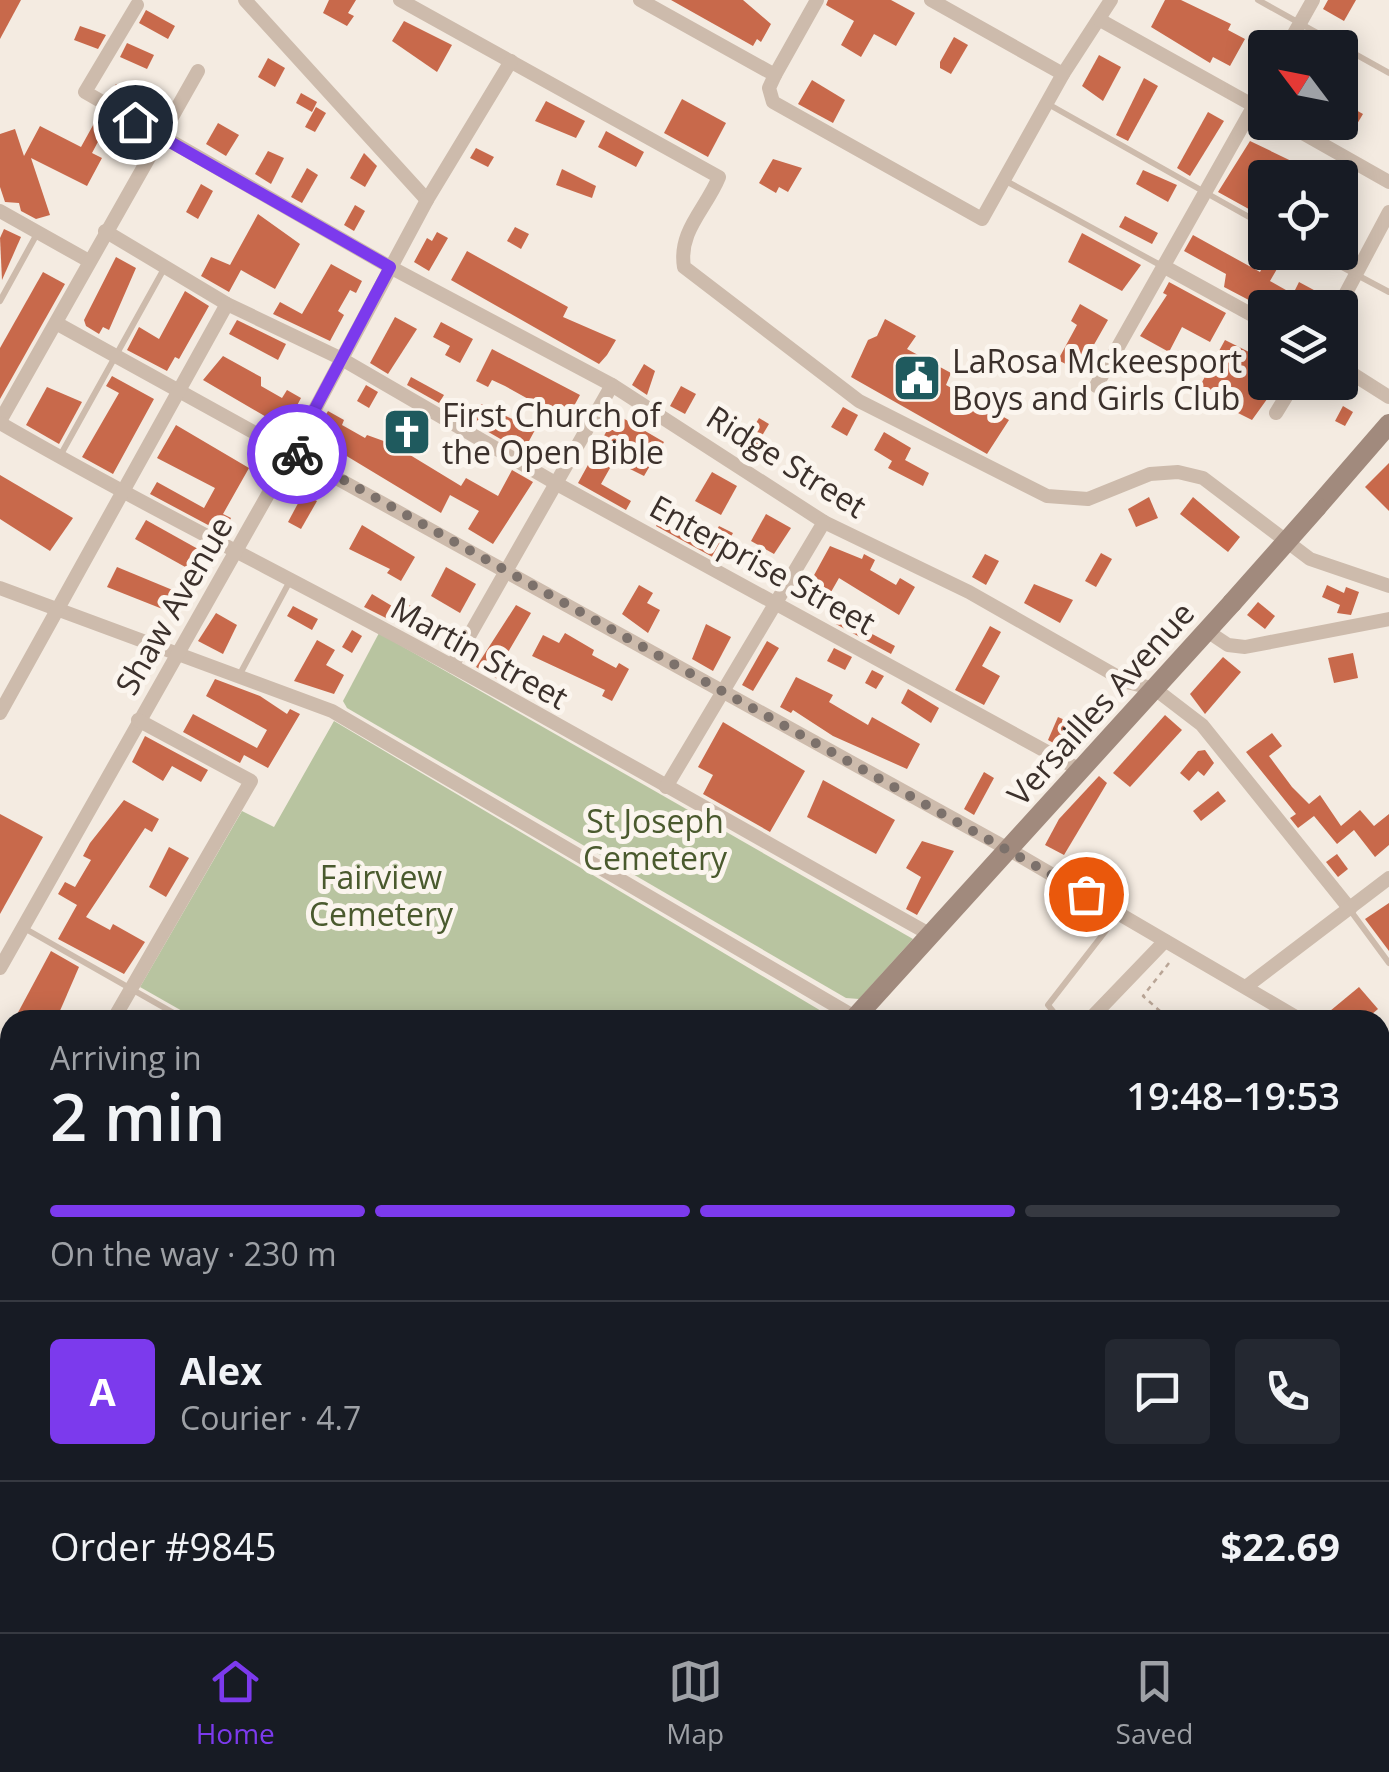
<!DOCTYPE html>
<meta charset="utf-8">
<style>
body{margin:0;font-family:"Open Sans",sans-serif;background:#242831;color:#f1f3f6;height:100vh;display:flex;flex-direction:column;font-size:38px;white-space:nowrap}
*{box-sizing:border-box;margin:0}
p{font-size:32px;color:#9ea1a6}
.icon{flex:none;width:55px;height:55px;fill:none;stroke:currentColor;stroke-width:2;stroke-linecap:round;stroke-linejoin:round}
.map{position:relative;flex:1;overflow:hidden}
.side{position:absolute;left:0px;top:1010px;width:1390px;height:622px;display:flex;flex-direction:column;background:#171b24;border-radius:30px 30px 0 0;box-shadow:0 5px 25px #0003}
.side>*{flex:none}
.needle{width:65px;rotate:302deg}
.buttons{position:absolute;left:1248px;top:30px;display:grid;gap:20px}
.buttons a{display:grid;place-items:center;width:110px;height:110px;border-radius:10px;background:#171b24;box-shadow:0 5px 25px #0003;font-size:50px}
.pin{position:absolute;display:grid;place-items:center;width:85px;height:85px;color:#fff;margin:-42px;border:5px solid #fff;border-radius:50%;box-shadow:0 2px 10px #0007}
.courier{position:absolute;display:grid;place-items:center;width:100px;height:100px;margin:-50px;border:8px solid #7c3aed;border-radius:50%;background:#fff;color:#222;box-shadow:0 2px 12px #0007}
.summary em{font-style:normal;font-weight:600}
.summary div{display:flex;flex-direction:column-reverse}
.summary{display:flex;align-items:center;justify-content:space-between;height:170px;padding:0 50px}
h1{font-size:65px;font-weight:600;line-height:75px}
.bar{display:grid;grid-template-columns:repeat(4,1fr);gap:15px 10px;align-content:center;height:120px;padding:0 50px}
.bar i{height:12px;border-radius:8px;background:#363941}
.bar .active{background:#7c3aed}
.bar p{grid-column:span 4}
.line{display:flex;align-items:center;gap:25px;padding:0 50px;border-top:2px solid #363941}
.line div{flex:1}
.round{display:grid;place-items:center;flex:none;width:105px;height:105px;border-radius:10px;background:#242831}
.tabs{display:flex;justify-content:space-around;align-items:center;height:140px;border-top:2px solid #363941;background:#171b24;font-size:28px;color:#9ea1a6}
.tabs a{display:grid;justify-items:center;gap:5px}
.tabs .active{color:#7c3aed}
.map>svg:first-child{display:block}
.green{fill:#b8c4a0}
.building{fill:#c8694b}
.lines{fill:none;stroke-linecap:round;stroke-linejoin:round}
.path{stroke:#b9a596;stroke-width:2.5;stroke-dasharray:5 5;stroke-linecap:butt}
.lane{stroke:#cdbbac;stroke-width:6}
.street{stroke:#cdbbac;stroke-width:14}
.secondary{stroke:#a18a7d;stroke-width:20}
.secondary-bridge{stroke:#a18a7d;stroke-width:20}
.done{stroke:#7c716b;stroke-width:10;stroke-dasharray:0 18}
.route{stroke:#7c3aed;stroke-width:12}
.labels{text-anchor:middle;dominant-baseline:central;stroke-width:10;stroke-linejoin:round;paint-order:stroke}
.poi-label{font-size:32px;fill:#3b302b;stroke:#fbf5ee;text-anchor:start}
.street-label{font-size:32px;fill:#3b302b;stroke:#fbf5ee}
.park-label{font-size:32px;fill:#4a5a2e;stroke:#fbf5ee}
</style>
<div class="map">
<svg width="1389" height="1632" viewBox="0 0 1389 1632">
<rect width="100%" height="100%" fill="#f4ebe1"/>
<g class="green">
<polygon points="379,633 913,939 859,999 846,998 347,708 343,701"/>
<polygon points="334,721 833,1018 198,1020 140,987 242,811 274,827"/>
</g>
<g class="building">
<polygon points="0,0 21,0 0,39"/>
<polygon points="329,0 356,0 348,13 354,16 347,26 323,13"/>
<polygon points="671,0 743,0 771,24 761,42 757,39 753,46"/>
<polygon points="828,0 891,0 915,13 896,46 874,34 861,57 841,45 854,21 826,5"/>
<polygon points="1165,0 1181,0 1231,24 1228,30 1245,39 1230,66 1213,57 1210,63 1151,27"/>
<polygon points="1328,0 1356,0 1344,21 1323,9"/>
<polygon points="146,10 175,26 168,39 139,23"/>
<polygon points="404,21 452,45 437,72 392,41"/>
<polygon points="80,26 106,35 98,49 74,40"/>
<polygon points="954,37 968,45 951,74 940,68 940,62"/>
<polygon points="127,43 154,55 147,69 120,57"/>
<polygon points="1099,55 1121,67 1103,101 1082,86"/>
<polygon points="268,58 285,68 275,87 258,77"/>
<polygon points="1144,78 1158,86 1128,141 1116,135"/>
<polygon points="812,80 845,100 833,123 798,104"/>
<polygon points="116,84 157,110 153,119 110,94"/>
<polygon points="301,93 317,102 312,112 296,103"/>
<polygon points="682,99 726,123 708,157 664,133"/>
<polygon points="546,101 585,121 576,138 535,121"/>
<polygon points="1340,101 1363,114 1351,134 1340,127"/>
<polygon points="316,107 326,113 315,132 305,127"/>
<polygon points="1208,112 1224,121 1190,176 1177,168"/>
<polygon points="97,118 108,123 92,153 102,158 87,186 31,158 50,215 36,219 21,211 19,203 5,202 0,187 0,134 15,129 24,156 40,126 81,147"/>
<polygon points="218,123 239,135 226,156 206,144"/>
<polygon points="606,131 644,152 636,167 598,147"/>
<polygon points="1250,141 1308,169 1303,178 1265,178 1265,198 1256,213 1218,192"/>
<polygon points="476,148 494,157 488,167 470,158"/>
<polygon points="268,151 284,158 271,184 255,174"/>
<polygon points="364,153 377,166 365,187 350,178"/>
<polygon points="773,159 802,168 788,192 779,187 776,193 759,183"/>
<polygon points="307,168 318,175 302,203 291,197"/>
<polygon points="562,169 596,186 592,198 556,185"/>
<polygon points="1143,170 1177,185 1168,202 1136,184"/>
<polygon points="201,184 213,191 198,219 186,212"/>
<polygon points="355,205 365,211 354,231 344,225"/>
<polygon points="258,214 300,244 275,289 241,270 229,292 201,276 211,257 230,265"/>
<polygon points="1125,216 1158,233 1152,244 1119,227"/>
<polygon points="515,227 529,234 521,249 507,241"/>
<polygon points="4,229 21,237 2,280 0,238"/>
<polygon points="437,232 448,238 429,271 414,262 427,238 432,241"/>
<polygon points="1082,233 1141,265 1122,291 1068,262"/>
<polygon points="1193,235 1260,272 1269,255 1281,262 1270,281 1293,294 1299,282 1325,296 1319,308 1264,308 1224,287 1226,274 1184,251"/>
<polygon points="467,251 568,307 563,317 616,340 607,355 599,364 451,280"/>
<polygon points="116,257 136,268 109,330 103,327 99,334 86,326 84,320"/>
<polygon points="331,264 362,281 356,293 350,290 338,311 344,315 330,341 273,314 280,302 302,314"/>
<polygon points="43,272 65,284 0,399 0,348"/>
<polygon points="1169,282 1226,313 1210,342 1182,327 1169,352 1140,336 1167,295 1163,293"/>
<polygon points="185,291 209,306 179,359 175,357 167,371 127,350 139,327 159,339"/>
<polygon points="1080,304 1108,320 1079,371 1058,360 1077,325 1071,321"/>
<polygon points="395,317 417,329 388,374 370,363"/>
<polygon points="885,319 916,336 907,349 951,373 946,385 1009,420 987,454 851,377 868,340 877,336"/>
<polygon points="237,320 286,344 278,360 229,334"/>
<polygon points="441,322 473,339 460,363 445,355 450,346 433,337"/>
<polygon points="1225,340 1265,360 1265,382 1272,382 1266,392 1270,395 1252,420 1216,402 1209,414 1190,404"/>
<polygon points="492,349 580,395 563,426 544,416 548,410 505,386 492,380 488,387 476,381"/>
<polygon points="223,356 261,377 261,386 282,398 287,390 301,398 285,428 203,380"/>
<polygon points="644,364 655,371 647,395 632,385"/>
<polygon points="112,376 154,399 113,474 82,457 119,393 106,386"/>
<polygon points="411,377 444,395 439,403 407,385"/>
<polygon points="366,385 378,392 369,408 357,401"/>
<polygon points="681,386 696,394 685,414 670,406"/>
<polygon points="47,387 82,402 59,444 26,425"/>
<polygon points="481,404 535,430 523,452 459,415 463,407 476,413"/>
<polygon points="1343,406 1353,412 1345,426 1335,421"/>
<polygon points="843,407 858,415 847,436 831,427"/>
<polygon points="328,411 344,420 342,425 365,438 367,435 392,444 461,486 466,478 498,496 512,470 533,482 493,544 468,529 479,511 450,495 441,513 330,446 327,450 311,440"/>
<polygon points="616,414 664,442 644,476 614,461 601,484 631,501 626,510 578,483"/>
<polygon points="759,418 769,424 753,451 743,445"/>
<polygon points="176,425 249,468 223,514 231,518 223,533 150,494 157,482 204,508 215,488 157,458"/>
<polygon points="884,432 911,448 905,460 929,473 923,486 888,468 892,461 874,450"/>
<polygon points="1389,463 1389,511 1365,487"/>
<polygon points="712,472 737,486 721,515 695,501"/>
<polygon points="0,475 73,518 50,551 0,519"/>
<polygon points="303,494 317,501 301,529 288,522"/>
<polygon points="1149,497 1158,518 1136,527 1128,509"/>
<polygon points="1193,497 1240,537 1228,552 1180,514"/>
<polygon points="666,508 678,515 673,524 709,543 719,526 733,533 718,560 656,526"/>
<polygon points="766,514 791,528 774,554 751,541"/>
<polygon points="146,520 198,549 187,568 135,539"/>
<polygon points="362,525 415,557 401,581 387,573 390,569 349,549"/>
<polygon points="830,546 862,559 864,554 875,560 870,570 896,585 900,578 915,587 899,615 839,578 827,599 810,589 805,598 795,592 806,573 813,577"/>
<polygon points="1101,553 1112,559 1096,587 1085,581"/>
<polygon points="985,554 999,561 986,585 972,577"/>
<polygon points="117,567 175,591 165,610 107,587"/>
<polygon points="446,567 476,584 460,613 431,596"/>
<polygon points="1034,584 1073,600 1060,623 1024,603"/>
<polygon points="639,585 653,593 647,603 660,610 648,633 622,614"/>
<polygon points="1327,585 1344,593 1346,587 1359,592 1351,615 1337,613 1340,605 1322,597"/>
<polygon points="372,594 397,609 402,601 413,607 402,626 364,607"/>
<polygon points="1258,602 1275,616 1265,629 1247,615"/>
<polygon points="516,605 531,613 504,659 513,664 507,675 516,680 512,687 476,667"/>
<polygon points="293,606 318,619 312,630 287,616"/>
<polygon points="216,613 237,625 223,654 198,641"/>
<polygon points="838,616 895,646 891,654 834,623"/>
<polygon points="706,624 731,637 713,671 692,659"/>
<polygon points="990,626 1001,632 982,666 1000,676 984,705 955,690"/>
<polygon points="352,630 362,636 352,653 342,647"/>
<polygon points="565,633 594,650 592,655 616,668 619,663 629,669 612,701 602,696 605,690 532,656 543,635 559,643"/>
<polygon points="317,640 335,650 326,665 344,675 334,694 294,681"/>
<polygon points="767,641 779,648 753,691 742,685"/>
<polygon points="834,648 852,657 845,670 827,661"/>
<polygon points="1353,653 1358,678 1334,683 1328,658"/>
<polygon points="1223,657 1241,672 1205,714 1190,694"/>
<polygon points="872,670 884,676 876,689 865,683"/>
<polygon points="796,677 833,695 829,702 868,725 872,717 920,744 907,769 833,736 793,710 791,713 780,707"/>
<polygon points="215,679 260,696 287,714 290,709 300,714 268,768 244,755 240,763 183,732 193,714 257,748 267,730 206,696"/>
<polygon points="908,689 939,708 931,723 901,703"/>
<polygon points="1165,715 1182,730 1130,787 1113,773"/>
<polygon points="1058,717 1085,729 1070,752 1048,740"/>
<polygon points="723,722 805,771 770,832 703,794 713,775 698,767"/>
<polygon points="1272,733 1282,746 1269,756 1292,787 1309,804 1320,795 1341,826 1360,810 1374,826 1389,814 1389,845 1375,857 1354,830 1337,844 1314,816 1298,828 1290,818 1296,814 1246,752"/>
<polygon points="145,736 208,770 201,782 172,766 163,781 132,762"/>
<polygon points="1205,750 1214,763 1204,776 1198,771 1189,781 1180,773 1198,751"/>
<polygon points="984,772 994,778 974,815 964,809"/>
<polygon points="1099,776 1107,783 1064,855 1045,845 1059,819"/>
<polygon points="823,780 895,820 876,854 807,817"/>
<polygon points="1218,791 1226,801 1201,821 1193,811"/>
<polygon points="124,800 159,819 152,832 145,828 86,917 110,930 113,924 145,942 124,974 58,939 77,905 58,894 65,882 75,887 91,860 83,856 90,843"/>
<polygon points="0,814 43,837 0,914"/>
<polygon points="922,841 954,851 917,915 906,909 921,877 906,868"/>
<polygon points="169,847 189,858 166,897 149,887"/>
<polygon points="1337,854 1348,869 1338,877 1326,862"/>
<polygon points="1389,903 1389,951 1365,919"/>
<polygon points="51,951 79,967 56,1020 14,1020"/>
<polygon points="1359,987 1378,1009 1365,1020 1338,1020 1330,1011"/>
</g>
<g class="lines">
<g class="path">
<polyline points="1169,963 1143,996 1170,1020"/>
<polyline points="135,1622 150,1632"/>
<polyline points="473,1632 482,1622"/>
</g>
<g class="lane">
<polyline points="1258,0 1389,73"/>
<polyline points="1048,104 1265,226"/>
<polyline points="1006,181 1162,266"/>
<polyline points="1314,252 1389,292"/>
<polyline points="0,301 38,232"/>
<polyline points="60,456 165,267"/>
<polyline points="240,674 291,579"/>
<polyline points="1350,910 1389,963"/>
<polyline points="24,928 186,1020"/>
<polyline points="1060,1020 1048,1005 1118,915"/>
</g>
<g class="street">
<polyline points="245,0 427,200"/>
<path d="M400 0 719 177C706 209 678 231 684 267L859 401 1047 496 1088 499 1150 474 1178 472 1203 478 1310 559 1389 586"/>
<polyline points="640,0 775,75 769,88 773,102 982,219 1063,74 1111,0"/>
<polyline points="931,0 1063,74"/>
<polyline points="137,5 85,92 390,267 612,385 824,522 969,592 1127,682 1155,689 1202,725 1350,909"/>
<polyline points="1100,20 1265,112"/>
<polyline points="1286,48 1313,0"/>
<polyline points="775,75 817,0"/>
<polyline points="1283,122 1389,182"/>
<polyline points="0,211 89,261"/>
<polyline points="105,231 227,304 340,358 557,484 1082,771"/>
<polyline points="1163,266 1265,322"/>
<polyline points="1338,308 1389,212"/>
<polyline points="56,323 1008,849 1301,1020"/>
<polyline points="1340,366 1389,397"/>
<polyline points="1096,386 1265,86"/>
<polyline points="1276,413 1295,382"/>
<polyline points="0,421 198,71"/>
<path d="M0 423C149 509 303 584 454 667 614 755 772 846 931 935"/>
<polyline points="0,588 332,711 860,1020"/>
<polyline points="1207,631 1228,645 1245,647 1389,619"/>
<polyline points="452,666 612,385"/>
<polyline points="0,713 227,304"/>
<polyline points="666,787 824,522"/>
<polyline points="0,968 292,452 427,200 511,61"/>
<polyline points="1247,986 1389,878"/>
<polyline points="113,1020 251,781 138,720"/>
<polyline points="1089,1020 1165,941"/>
<polyline points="1380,1088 1389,1081"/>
<polyline points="1380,1125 1389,1137"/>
<polyline points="0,1209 10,1192"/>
<polyline points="0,1301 10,1307"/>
<polyline points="1380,1342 1389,1335"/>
<polyline points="0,1390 10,1374"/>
<polyline points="0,1446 10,1452"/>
<polyline points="0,1546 10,1528"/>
<polyline points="1380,1572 1389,1584"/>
<polyline points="1032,1622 1042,1632"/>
<polyline points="1311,1632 1324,1622"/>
</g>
<g class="secondary">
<polyline points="1317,507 1389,424"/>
<polyline points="853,1020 1232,603"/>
</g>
<polyline class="secondary-bridge" points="1232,603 1317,507"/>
</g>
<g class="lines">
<polyline class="done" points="297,454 1086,894"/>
<polyline class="route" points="135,122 390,267 292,452 297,454"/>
</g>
<defs>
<g id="civic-square" transform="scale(2.5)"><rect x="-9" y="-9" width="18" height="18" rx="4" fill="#1f5a5e" stroke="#fbf5ee"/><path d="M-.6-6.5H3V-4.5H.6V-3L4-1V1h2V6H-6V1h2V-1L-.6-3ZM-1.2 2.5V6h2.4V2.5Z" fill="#fff"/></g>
<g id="church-square" transform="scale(2.5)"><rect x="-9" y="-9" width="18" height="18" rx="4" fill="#1f5a5e" stroke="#fbf5ee"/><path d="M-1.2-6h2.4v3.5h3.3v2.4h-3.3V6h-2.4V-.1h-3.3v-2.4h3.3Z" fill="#fff"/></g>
</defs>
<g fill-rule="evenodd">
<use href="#civic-square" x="917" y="378"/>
<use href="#church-square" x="407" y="432"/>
</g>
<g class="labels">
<g class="poi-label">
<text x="952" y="360">LaRosa Mckeesport<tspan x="952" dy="37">Boys and Girls Club</tspan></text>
<text x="442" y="414">First Church of<tspan x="442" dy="37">the Open Bible</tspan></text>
</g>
<g class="street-label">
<text transform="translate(787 461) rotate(32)">Ridge Street</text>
<text transform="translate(763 564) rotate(29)">Enterprise Street</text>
<text transform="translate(173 605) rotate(-60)">Shaw Avenue</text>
<text transform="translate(480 652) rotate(29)">Martin Street</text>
<text transform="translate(1100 703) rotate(-48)">Versailles Avenue</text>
</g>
<g class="park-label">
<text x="655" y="820">St Joseph<tspan x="655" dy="37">Cemetery</tspan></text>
<text x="381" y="876">Fairview<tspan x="381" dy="37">Cemetery</tspan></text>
</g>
</g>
</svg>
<div class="buttons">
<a><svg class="needle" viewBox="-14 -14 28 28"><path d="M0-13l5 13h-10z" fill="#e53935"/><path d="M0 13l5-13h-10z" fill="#9ea1a6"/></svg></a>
<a><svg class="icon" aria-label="locate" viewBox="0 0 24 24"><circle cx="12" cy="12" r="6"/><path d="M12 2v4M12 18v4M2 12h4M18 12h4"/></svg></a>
<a><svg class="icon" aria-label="layers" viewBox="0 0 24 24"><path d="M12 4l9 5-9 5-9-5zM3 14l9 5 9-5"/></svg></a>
</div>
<div class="pin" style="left:1086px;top:894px;background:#ea580c"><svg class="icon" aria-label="bag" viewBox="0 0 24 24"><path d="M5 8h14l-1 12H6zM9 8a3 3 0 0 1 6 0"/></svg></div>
<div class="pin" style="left:135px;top:122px;background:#1f2937"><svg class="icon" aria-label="home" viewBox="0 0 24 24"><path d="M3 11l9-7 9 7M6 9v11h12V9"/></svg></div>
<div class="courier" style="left:297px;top:454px"><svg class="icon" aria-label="bike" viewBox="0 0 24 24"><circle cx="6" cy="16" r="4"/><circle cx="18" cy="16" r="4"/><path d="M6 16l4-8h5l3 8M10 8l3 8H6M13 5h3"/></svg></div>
<section class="side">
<div class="summary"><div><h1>2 min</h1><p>Arriving in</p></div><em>19:48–19:53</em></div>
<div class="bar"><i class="active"></i><i class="active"></i><i class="active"></i><i></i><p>On the way · 230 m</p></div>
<div class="line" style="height:180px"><b class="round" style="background:#7c3aed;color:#fff">A</b><div><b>Alex</b><p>Courier · 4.7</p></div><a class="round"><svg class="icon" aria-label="chat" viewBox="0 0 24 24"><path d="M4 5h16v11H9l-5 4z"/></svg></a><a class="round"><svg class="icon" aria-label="phone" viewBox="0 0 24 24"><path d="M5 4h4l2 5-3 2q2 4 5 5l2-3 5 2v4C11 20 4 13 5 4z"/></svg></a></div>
<div class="line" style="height:130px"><div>Order #9845</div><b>$22.69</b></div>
</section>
</div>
<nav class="tabs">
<a class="active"><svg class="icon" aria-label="home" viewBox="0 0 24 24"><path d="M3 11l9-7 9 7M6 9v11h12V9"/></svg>Home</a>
<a><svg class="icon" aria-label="map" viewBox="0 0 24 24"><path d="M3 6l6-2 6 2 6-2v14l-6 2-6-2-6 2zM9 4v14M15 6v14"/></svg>Map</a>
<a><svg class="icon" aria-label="saved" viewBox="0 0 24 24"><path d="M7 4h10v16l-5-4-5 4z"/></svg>Saved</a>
</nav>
